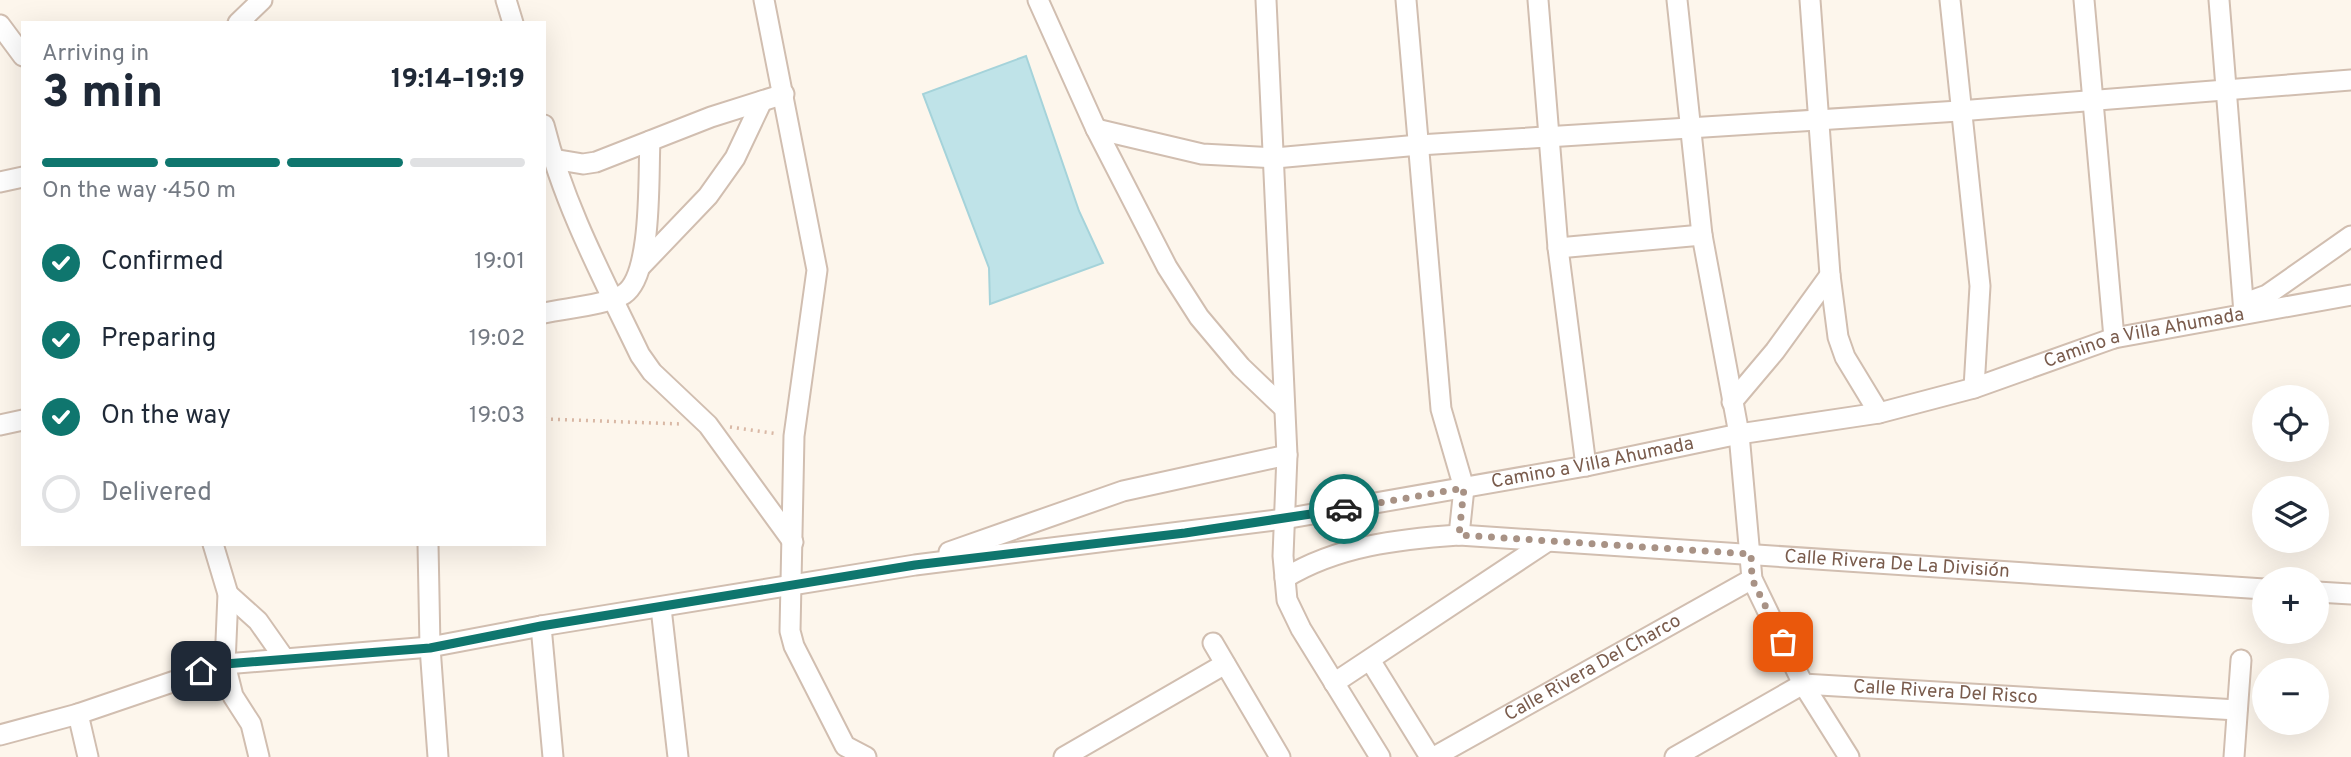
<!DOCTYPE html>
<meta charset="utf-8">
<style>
body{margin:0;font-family:Overpass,sans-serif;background:#f6f6f7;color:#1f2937;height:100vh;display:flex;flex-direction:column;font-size:26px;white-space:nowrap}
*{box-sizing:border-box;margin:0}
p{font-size:23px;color:#747a83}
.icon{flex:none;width:38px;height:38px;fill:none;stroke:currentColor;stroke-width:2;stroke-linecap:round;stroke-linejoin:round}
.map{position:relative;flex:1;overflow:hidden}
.panel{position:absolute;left:21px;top:21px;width:525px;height:525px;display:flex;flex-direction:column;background:#fff;border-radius:0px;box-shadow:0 7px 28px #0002}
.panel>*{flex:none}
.fabs{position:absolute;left:2252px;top:385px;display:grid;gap:14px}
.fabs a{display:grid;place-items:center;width:77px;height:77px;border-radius:50%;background:#fff;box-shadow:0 7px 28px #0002;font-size:35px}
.pin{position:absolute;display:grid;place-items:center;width:60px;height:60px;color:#fff;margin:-30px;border-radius:14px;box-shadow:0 4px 10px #0006}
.courier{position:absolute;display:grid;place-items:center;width:70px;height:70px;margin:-35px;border:5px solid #0f766e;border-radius:50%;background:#fff;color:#222;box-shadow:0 2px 9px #0007}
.headline em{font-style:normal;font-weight:800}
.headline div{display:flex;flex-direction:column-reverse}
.headline{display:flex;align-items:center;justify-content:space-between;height:119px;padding:0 21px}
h1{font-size:46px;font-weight:800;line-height:52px}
.bar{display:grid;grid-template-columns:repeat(4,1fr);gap:10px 7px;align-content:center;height:84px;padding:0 21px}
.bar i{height:9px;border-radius:5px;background:#e0e1e3}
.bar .current{background:#0f766e}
.bar p{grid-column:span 4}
ol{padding:0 21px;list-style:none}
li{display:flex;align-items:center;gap:21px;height:77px}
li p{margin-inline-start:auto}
li .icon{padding:7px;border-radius:50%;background:#0f766e;color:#fff;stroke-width:4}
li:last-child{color:#747a83}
li i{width:38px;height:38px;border:4px solid #e0e1e3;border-radius:50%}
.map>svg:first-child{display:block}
.water{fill:#bfe3e8;stroke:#a5d3da;stroke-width:2}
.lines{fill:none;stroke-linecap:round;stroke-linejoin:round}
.minor-casing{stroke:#d1beb0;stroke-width:23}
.path{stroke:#d9b8a5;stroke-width:3.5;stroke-dasharray:2 5;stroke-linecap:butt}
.minor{stroke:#fff;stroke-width:19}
.done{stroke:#a89285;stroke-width:7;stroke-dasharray:0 12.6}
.route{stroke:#0f766e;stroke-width:9}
.labels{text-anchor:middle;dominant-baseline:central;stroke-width:6;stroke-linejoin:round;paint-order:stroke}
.street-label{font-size:19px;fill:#7a5c4d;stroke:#fffaf3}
</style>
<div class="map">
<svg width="2351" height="757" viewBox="0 0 2351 757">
<rect width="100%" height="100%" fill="#fdf6ec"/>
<polygon class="water" points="1026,56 1079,211 1103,263 990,304 989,268 923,94"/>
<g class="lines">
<g class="minor-casing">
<g id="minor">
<polyline points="506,0 513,23"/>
<polyline points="764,0 817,270 794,436 790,631 794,646 845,746 866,757"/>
<polyline points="1038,0 1096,129 1167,267 1199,317 1241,367 1284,408"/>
<polyline points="1266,0 1287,455 1283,556 1287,600 1301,629 1380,757"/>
<polyline points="1406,0 1441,409 1464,488 1459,535"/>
<polyline points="1538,0 1558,248 1586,466"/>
<polyline points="1677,0 1702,235 1739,434 1752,579 1803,684 1849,757"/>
<polyline points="1810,0 1830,275 1838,337 1845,357 1879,413"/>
<polyline points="1950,0 1980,286 1974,388"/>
<polyline points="2084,0 2114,338"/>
<polyline points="2219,0 2244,313"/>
<polyline points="238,23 262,0"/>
<polyline points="0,25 23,56"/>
<path d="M544 125C564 206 604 280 640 355L652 372 708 425 793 542"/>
<polyline points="1096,129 1202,154 1275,158 1419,145 1959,111 2351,80"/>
<polyline points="553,159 583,164 596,162 711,117 784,94"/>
<polyline points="0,182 23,177"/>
<polyline points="1558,248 1702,235"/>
<polyline points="642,265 708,196 735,158 762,101"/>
<polyline points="2245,303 2267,295 2351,236"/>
<path d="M544 313C566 308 607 305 624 294 653 275 648 174 650 141"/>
<polyline points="1732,402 1775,351 1830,275"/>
<polyline points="0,425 23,420"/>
<polyline points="213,544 228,594 225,664 233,696 251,724 259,757"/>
<polyline points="428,544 430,647 438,757"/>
<polyline points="949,552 1123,491 1287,455"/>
<path id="s1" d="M1285 578C1337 546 1399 539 1459 535L2264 589"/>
<polyline points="2317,592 2351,594"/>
<polyline points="228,594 258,621 284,658"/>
<polyline points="661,608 678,757"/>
<polyline points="541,626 553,757"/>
<polyline points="1213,643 1280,757"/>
<polyline points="1370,660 1430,757"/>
<polyline points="1334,683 1548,541"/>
<polyline points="78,714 88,757"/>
<path id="s2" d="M0 735 78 714 225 664 430 647 541 626 915 565 1284 519 1586 466 1739 434 1879 413 1974 388 2114 338 2351 295"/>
<polyline points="1064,757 1225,664"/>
<path id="s3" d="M1434 757 1752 579"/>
<path id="s4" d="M1675 757 1803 684 2237 710"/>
<polyline points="2234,757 2241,660"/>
</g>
</g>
<g class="path">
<polyline points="544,419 681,424"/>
<polyline points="730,427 778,434"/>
</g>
<use href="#minor" class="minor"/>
</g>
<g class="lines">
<polyline class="done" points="1344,509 1464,488 1459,535 1751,554 1752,579 1783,642"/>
<polyline class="route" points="201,671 225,664 430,648 541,626 915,565 1185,533 1344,509"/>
</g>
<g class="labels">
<g class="street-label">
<text stroke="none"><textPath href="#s2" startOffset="2186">Camino a Villa Ahumada</textPath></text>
<text stroke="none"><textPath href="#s2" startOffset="1619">Camino a Villa Ahumada</textPath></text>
<text stroke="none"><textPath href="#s1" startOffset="620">Calle Rivera De La División</textPath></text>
<text stroke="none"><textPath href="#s3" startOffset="182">Calle Rivera Del Charco</textPath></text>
<text stroke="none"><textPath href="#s4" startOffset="290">Calle Rivera Del Risco</textPath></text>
</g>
</g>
</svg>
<div class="fabs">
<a><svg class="icon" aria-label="locate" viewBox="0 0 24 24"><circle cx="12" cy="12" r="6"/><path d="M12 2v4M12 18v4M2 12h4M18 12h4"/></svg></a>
<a><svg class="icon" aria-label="layers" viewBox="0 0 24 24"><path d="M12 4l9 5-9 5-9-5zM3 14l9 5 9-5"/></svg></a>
<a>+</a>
<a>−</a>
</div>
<div class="pin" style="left:1783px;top:642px;background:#ea580c"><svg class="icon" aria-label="bag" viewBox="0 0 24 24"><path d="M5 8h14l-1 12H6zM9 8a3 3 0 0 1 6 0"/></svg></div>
<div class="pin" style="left:201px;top:671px;background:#1f2937"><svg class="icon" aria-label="home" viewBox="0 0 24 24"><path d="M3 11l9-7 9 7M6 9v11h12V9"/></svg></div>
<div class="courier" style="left:1344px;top:509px"><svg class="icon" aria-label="car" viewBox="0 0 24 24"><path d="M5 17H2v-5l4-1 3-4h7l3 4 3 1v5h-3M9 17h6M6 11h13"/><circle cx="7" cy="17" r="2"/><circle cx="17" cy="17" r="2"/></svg></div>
<section class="panel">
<div class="headline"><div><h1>3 min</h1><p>Arriving in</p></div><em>19:14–19:19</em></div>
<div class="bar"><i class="current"></i><i class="current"></i><i class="current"></i><i></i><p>On the way · 450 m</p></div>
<ol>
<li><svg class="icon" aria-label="check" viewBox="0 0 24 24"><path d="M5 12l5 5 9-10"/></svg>Confirmed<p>19:01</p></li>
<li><svg class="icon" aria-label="check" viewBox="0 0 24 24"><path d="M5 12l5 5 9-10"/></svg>Preparing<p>19:02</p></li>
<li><svg class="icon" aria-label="check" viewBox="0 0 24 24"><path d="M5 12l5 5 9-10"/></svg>On the way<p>19:03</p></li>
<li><i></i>Delivered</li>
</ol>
</section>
</div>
